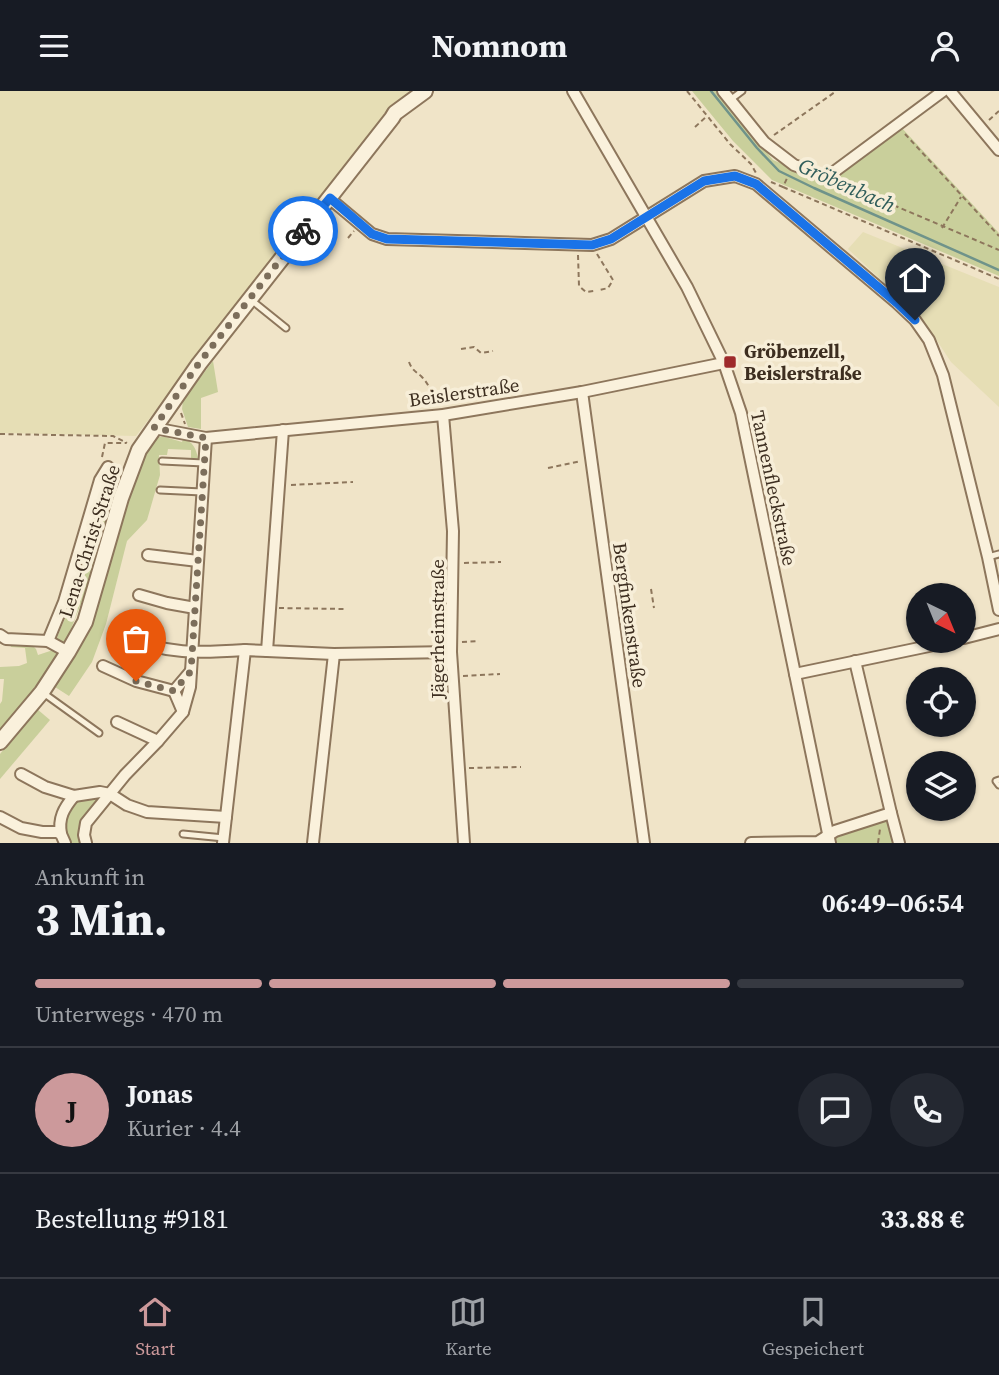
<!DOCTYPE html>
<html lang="de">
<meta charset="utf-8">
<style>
body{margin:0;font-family:"Source Serif 4",serif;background:#242831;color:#f1f3f6;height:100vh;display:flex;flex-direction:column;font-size:26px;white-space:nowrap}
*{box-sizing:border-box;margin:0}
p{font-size:23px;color:#9ea1a6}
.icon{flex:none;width:38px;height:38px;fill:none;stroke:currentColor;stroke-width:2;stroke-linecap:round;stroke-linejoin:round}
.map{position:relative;height:752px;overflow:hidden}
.details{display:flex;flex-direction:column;background:#171b24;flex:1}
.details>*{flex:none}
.needle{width:46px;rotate:137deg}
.tools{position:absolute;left:906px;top:492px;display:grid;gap:14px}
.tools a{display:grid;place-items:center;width:70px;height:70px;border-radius:50%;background:#171b24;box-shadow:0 2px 5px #0004;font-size:35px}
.pin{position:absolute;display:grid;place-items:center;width:60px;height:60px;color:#fff;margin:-72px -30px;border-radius:50% 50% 50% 0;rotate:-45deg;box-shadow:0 0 7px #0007}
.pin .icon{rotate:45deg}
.courier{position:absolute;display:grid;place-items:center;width:70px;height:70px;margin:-35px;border:5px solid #1a73e8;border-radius:50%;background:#fff;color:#222;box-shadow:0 2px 9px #0007}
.overview em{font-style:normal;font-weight:700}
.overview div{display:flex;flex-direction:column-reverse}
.overview{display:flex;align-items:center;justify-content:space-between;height:119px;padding:0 35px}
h1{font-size:46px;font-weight:700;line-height:52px}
.bar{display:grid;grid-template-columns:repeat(4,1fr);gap:10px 7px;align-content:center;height:84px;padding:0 35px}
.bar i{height:9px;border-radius:5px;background:#363941}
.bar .current{background:#cc999b}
.bar p{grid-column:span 4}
.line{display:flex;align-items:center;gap:18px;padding:0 35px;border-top:2px solid #363941}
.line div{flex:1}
.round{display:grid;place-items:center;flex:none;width:74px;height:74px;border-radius:37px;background:#242831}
header{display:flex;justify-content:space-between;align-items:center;height:91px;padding:0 35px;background:#171b24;font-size:32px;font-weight:700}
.dock{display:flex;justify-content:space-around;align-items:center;height:98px;border-top:2px solid #363941;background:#171b24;font-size:19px;color:#9ea1a6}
.dock a{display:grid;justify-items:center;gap:4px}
.dock .current{color:#cc999b}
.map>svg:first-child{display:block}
.farmland{fill:#e6deb5}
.green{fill:#c9cf9b}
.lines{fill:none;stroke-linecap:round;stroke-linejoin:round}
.stream{stroke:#6f938a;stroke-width:2.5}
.service-casing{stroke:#8d765c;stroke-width:9}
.minor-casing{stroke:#8d765c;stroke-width:14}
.tertiary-casing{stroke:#8d765c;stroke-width:18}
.path{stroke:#8d765c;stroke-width:2;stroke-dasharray:5 3.5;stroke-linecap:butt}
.service{stroke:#faf1dc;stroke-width:5}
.minor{stroke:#faf1dc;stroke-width:10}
.tertiary{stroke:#faf1dc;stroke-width:14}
.done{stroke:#7c6e5b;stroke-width:7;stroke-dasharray:0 12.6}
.route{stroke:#1a73e8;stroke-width:9}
.poi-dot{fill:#9e2a2b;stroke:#f7eed8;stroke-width:2.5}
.labels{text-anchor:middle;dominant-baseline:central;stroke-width:7;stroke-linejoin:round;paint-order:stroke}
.poi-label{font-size:19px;font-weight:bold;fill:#3d2e20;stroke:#f7eed8;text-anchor:start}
.street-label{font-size:19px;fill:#3d2e20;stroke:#f7eed8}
.water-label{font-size:21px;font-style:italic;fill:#2f5d5a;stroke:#f7eed8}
</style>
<header><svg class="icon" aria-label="menu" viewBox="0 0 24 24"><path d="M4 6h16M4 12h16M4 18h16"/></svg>Nomnom<svg class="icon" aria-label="person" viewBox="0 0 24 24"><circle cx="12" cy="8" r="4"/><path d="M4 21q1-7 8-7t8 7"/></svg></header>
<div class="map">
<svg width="999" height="752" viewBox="0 0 999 752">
<rect width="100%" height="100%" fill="#f0e4c8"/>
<g class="farmland">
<polygon points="0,0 414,0 212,246 136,345 0,342"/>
<polygon points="863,141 999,196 999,316 951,271 922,227 848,158"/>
</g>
<g class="green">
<polygon points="692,0 718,0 773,69 828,91 901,36 999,142 999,185 772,89 733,50"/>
<polygon points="213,270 218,301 201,307 201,338 188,336 182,318 183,309"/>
<path d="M156 346H165L182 351 183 348C193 350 196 358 198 367H191V359L168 358 167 364H159L160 384 147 429 127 450 106 533 92 571 69 605 55 596 70 572 90 533 131 397 151 351Z"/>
<polygon points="117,395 105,438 97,442 95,449 100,454 90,490 65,553 56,549 73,508 105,397"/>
<polygon points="10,553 33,555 36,558 38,564 53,559 57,561 59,568 42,592 0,642 0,613 2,610 4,588 0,588 0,576 19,575 27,572 25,557 11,556"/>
<polygon points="37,618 50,629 0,688 0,663"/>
<path d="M107 704 92 718 82 752H68C60 736 64 720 75 706Z"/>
<polygon points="888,725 896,752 837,752 836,747"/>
</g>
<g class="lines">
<polyline class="stream" points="711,0 757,57 779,80 814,97 999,179"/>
<g class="service-casing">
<g id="service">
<polyline points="730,9 742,0"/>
<polyline points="250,208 286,237"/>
<polyline points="162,370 204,372"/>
<polyline points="160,399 202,401"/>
<polyline points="988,466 999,463"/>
<polyline points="42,601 99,642"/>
<polyline points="999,689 996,690 999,694"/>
<polyline points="183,743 224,747"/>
</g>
</g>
<g class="minor-casing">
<g id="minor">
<polyline points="573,0 687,196 724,272 741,322 830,752"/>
<polyline points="723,0 764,51 794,74 827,86 943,0"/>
<polyline points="950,0 999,59"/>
<polyline points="329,107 372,143 387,148 592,154 611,148 704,90 735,85 756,93 897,212 915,229 929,249 943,284 988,466 999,519"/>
<polyline points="582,301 644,752"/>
<polyline points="443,324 453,440 451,561 464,752"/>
<polyline points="154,337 206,347 443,324 582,301 724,272"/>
<polyline points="283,339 267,560 334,563 451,561"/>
<polyline points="148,464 198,470"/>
<polyline points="139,504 167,512 195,517"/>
<polyline points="0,544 6,548 48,550 68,561"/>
<path d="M123 544C164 564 200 562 245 559"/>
<polyline points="964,547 999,538"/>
<polyline points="48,550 64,511 100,389 108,376"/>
<polyline points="855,570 891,722 899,752"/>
<polyline points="103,575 136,590 174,600"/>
<polyline points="795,583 953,550"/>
<polyline points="183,621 174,600 191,580"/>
<polyline points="117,631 158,650"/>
<polyline points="21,683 45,696 74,705 100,701 110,703 127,714 147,721 226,726"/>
<polyline points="0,726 21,737 42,741 57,741 61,743 65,752"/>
<path d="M61 743C58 727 64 717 74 705"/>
<polyline points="86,752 84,744 86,732 125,684 158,650 183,621 190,596 206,347"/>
<polyline points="223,752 245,559 267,560"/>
<polyline points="313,752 334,563"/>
<polyline points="751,752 818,751 835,740 891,722"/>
</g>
</g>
<g class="tertiary-casing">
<polyline id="tertiary" points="0,651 42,601 68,561 85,531 121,407 139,359 199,273 392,27 395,22 425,0"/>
</g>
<g class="path">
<polyline points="687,0 730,53 751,73 756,82"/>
<polyline points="989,29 999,20"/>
<polyline points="695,36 707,25"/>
<polyline points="905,43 999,145"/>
<polyline points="774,44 835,1"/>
<polyline points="771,91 783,96 788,85"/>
<polyline points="839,91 999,159"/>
<polyline points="783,96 999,188"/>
<polyline points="942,137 961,106"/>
<polyline points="348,147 354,140"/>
<polyline points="597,163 613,189 608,197 600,199"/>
<polyline points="578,164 579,195 586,201 594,200"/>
<polyline points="461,258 474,256 481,262 493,260"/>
<path d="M409 271C412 279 415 280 421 285 429 293 433 303 434 314"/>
<polyline points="181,322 185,333"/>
<polyline points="0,343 113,345 127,352"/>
<polyline points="102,366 105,352 126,352"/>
<polyline points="548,377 581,370"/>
<polyline points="291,394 353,391"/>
<polyline points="464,472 501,471"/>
<polyline points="651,498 654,517"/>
<polyline points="279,517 345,518"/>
<polyline points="462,551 479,550"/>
<polyline points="463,585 500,583"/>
<polyline points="469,677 521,676"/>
<polyline points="878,752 880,738"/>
</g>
<use href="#service" class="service"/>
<use href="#minor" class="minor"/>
<use href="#tertiary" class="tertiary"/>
</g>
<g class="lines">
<polyline class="done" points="136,590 174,600 191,580 206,347 154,337 199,272 303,140"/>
<polyline class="route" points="303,140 330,107 372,143 387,148 592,154 611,148 704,90 735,85 756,93 897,212 915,229"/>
</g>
<rect class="poi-dot" x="723" y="264" width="14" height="14" rx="3.5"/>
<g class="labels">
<g class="poi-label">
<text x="744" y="260">Gröbenzell,<tspan x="744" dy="22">Beislerstraße</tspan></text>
</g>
<g class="street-label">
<text transform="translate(464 301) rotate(-8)">Beislerstraße</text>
<text transform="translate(774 397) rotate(78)">Tannenfleckstraße</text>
<text transform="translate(89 450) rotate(-72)">Lena-Christ-Straße</text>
<text transform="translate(630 524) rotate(82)">Bergfinkenstraße</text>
<text transform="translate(437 538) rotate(-90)">Jägerheimstraße</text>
</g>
<g class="water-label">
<text transform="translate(847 94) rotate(24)">Gröbenbach</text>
</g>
</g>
</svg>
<div class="tools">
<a><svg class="needle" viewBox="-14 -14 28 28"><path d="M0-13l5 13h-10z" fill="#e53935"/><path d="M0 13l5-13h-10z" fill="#9ea1a6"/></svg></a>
<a><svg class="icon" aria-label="locate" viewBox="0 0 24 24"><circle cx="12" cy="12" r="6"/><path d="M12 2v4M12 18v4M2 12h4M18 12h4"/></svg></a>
<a><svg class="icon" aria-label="layers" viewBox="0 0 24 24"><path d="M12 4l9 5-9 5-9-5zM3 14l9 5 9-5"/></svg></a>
</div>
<div class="pin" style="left:136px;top:590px;background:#ea580c"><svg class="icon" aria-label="bag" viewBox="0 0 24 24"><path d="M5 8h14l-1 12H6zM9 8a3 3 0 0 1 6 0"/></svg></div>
<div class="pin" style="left:915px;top:229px;background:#1f2937"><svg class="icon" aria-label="home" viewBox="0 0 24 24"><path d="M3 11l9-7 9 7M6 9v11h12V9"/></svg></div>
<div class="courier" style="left:303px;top:140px"><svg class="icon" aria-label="bike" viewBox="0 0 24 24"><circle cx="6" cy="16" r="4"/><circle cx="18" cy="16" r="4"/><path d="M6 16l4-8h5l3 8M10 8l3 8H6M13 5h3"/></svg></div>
</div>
<section class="details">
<div class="overview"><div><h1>3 Min.</h1><p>Ankunft in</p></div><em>06:49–06:54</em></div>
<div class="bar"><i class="current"></i><i class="current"></i><i class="current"></i><i></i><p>Unterwegs · 470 m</p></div>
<div class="line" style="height:126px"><b class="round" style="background:#cc999b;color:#111">J</b><div><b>Jonas</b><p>Kurier · 4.4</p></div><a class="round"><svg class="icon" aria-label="chat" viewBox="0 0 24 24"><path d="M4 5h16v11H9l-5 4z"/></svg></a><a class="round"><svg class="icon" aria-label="phone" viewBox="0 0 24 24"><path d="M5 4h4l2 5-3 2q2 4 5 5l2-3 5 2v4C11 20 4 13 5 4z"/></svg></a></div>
<div class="line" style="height:91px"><div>Bestellung #9181</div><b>33.88 €</b></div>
</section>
<nav class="dock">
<a class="current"><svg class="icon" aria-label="home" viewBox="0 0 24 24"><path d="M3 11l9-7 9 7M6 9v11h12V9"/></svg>Start</a>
<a><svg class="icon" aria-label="map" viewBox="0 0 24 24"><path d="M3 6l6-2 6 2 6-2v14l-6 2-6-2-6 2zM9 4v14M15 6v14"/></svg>Karte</a>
<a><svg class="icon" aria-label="saved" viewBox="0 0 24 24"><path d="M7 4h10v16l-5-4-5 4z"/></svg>Gespeichert</a>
</nav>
